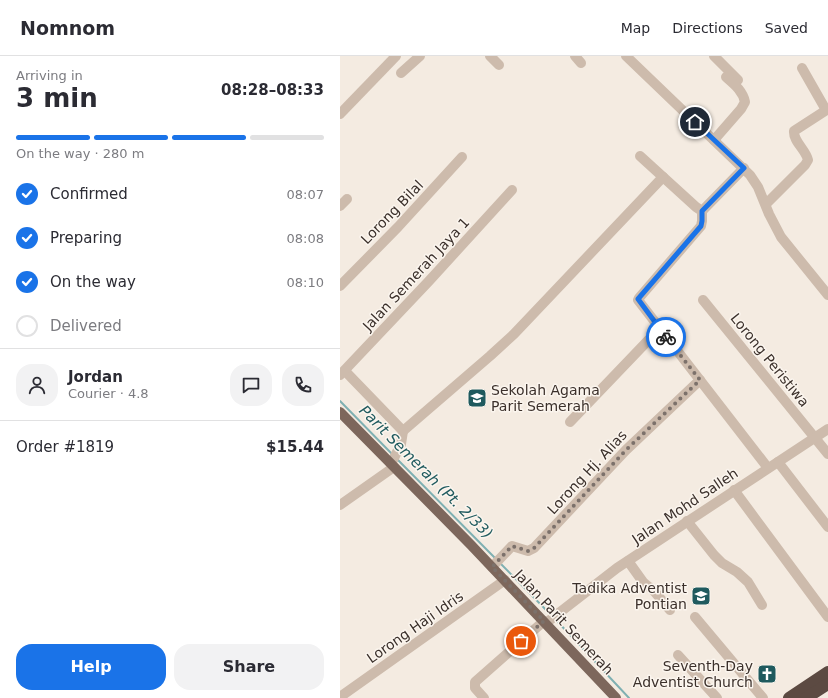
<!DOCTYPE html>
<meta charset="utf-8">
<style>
body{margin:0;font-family:"DejaVu Sans",sans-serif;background:#f2f2f3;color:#2b2b33;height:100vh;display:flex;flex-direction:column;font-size:15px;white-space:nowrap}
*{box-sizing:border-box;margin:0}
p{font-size:13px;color:#7c7c81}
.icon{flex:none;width:22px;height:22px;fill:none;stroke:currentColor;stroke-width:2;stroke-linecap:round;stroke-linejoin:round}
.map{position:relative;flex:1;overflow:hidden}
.drawer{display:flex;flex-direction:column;background:#fff;width:340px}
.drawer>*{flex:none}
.pin{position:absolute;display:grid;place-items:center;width:34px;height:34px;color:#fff;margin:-17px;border:2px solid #fff;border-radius:50%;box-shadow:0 1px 4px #0007}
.courier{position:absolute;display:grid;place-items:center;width:40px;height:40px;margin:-20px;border:3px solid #1a73e8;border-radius:50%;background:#fff;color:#222;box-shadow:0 1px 5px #0007}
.overview em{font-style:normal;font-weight:700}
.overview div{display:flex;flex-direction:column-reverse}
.overview{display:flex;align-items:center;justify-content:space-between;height:68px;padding:0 16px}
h1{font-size:26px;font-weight:700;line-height:30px}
.bar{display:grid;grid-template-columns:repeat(4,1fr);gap:6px 4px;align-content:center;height:48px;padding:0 16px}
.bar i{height:5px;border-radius:3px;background:#e1e1e2}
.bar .active{background:#1a73e8}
.bar p{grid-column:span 4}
.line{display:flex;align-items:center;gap:10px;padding:0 16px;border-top:1px solid #e1e1e2}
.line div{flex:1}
.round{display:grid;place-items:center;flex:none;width:42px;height:42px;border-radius:16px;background:#f2f2f3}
ol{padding:0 16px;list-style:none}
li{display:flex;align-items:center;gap:12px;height:44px}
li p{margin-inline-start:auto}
li .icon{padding:4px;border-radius:50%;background:#1a73e8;color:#fff;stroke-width:4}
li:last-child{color:#7c7c81}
li i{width:22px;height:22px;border:2px solid #e1e1e2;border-radius:50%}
.primary-button{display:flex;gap:8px;margin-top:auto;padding:8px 16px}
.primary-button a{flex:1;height:46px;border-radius:16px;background:#1a73e8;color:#fff;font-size:16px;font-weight:700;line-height:46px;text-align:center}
.primary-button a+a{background:#f2f2f3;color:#2b2b33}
header{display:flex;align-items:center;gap:24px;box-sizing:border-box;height:56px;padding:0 20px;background:#fff;border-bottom:1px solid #e1e1e2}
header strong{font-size:19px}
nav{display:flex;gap:22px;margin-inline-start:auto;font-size:14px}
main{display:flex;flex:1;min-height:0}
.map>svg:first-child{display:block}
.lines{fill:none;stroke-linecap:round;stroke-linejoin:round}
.stream{stroke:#7fb0b2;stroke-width:2}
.minor{stroke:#cdbbac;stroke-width:10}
.major{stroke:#7d675c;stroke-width:10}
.highway{stroke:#5c4a42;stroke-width:12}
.done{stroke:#7c716b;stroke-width:4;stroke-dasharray:0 7.2}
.route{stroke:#1a73e8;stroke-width:5}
.labels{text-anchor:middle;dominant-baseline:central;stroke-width:3;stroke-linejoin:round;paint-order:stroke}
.street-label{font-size:14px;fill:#3b302b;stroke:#fbf5ee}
.poi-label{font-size:14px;fill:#3b302b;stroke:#fbf5ee;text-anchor:end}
.water-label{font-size:15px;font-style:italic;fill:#1f5a5e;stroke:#fbf5ee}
</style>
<header>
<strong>Nomnom</strong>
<nav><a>Map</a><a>Directions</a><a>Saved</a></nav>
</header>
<main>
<section class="drawer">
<div class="overview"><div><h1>3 min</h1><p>Arriving in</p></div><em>08:28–08:33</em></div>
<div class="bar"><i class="active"></i><i class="active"></i><i class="active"></i><i></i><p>On the way · 280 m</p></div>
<ol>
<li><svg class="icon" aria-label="check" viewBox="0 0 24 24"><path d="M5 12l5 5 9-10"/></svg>Confirmed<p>08:07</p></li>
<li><svg class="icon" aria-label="check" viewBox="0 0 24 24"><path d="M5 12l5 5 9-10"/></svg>Preparing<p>08:08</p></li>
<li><svg class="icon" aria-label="check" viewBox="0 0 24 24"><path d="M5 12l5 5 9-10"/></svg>On the way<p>08:10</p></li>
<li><i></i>Delivered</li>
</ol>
<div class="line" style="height:72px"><a class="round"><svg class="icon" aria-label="person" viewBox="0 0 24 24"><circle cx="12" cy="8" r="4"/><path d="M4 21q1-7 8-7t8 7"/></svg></a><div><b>Jordan</b><p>Courier · 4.8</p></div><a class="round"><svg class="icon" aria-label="chat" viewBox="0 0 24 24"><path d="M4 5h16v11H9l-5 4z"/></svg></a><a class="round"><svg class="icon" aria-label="phone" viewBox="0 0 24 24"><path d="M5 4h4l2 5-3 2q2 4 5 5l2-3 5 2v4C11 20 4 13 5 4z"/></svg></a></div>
<div class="line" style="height:52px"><div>Order #1819</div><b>$15.44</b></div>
<div class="primary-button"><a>Help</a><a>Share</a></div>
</section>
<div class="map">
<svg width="488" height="642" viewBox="0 0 488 642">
<rect width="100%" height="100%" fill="#f4ebe1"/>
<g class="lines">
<g class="stream">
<polyline points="0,345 53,399"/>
<polyline points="57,403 156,503"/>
<polyline points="160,507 212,560"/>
<polyline points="216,564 289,642"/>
</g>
<g class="minor">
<polyline points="150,0 159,9"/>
<polyline points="235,0 241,7"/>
<polyline points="286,0 410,119 418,131 429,158 441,181 488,239"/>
<polyline points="374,0 398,24"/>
<polyline points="462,12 486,54"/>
<polyline points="61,17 80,0"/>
<polyline points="0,58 56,0"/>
<path d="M374 84 401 53 405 46C403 35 394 28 386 21"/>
<polyline points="300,100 356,151 362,155 404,112"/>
<path d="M426 148 465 109 468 104C466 94 453 85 454 75L488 53"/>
<polyline points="0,150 7,143"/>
<polyline points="362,155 362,165 361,170 299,242 298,244 428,412"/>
<polyline points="0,230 58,171 122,101"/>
<polyline points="363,244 488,398"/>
<polyline points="5,315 63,375 61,388 51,408"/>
<polyline points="0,319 89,225 172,134"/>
<polyline points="230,366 319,273"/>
<polyline points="63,375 150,300 174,278 323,121"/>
<polyline points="438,406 488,471"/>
<polyline points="394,434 488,561"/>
<polyline points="0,449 54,411"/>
<polyline points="347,465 374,499 382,507 397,516 408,526 422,549"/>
<polyline points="288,505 303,526 314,535 330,554"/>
<polyline points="152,511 172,490 188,495 194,492 286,394 360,324"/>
<polyline points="355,561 423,642"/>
<polyline points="206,567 277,512 488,373"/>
<polyline points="338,599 377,642"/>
<polyline points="0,641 165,524"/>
<polyline points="144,642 135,632 135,626 204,565"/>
</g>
<polyline class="major" points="0,356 131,489 276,642"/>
<g class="highway">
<polyline points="449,642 488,616"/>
<polyline points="466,642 488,628"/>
</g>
</g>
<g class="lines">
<polyline class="done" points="181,585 204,565 152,511 172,490 188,495 194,492 286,394 360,324 326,281"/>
<polyline class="route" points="326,281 298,243 361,170 362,165 362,155 404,112 355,66"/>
</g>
<defs>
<g id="school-square" transform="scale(1)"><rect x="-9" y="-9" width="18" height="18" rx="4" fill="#1f5a5e" stroke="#fbf5ee"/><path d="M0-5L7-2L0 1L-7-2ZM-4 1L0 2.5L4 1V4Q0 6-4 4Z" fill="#fff"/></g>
<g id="church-square" transform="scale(1)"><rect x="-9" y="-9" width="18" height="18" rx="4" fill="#1f5a5e" stroke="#fbf5ee"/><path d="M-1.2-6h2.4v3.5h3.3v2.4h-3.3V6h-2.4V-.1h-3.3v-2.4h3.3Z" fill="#fff"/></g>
</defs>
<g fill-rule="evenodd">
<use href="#school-square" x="137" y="342"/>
<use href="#school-square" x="361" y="540"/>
<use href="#church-square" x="427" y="618"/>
</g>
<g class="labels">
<g class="street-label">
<text transform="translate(52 156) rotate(-46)">Lorong Bilal</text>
<text transform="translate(76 218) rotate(-47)">Jalan Semerah Jaya 1</text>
<text transform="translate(430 304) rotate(51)">Lorong Peristiwa</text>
<text transform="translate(247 416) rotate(-47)">Lorong Hj. Alias</text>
<text transform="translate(345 450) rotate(-34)">Jalan Mohd Salleh</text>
<text transform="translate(224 566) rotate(47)">Jalan Parit Semerah</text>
<text transform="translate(75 571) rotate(-35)">Lorong Haji Idris</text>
</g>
<g class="poi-label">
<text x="151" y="334" text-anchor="start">Sekolah Agama<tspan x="151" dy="16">Parit Semerah</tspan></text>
<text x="347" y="532">Tadika Adventist<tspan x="347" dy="16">Pontian</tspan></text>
<text x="413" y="610">Seventh-Day<tspan x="413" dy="16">Adventist Church</tspan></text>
</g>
<g class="water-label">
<text transform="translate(86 416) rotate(45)">Parit Semerah (Pt. 2/33)</text>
</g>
</g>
</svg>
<div class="pin" style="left:181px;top:585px;background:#ea580c"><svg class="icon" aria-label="bag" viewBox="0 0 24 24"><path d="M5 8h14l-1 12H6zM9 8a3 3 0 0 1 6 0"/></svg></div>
<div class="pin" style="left:355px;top:66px;background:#1f2937"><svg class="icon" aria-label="home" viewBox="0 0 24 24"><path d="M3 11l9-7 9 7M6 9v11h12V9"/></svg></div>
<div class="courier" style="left:326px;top:281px"><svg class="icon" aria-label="bike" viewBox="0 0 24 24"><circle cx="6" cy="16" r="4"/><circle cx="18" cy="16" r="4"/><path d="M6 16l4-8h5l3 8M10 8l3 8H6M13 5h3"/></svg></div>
</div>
</main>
